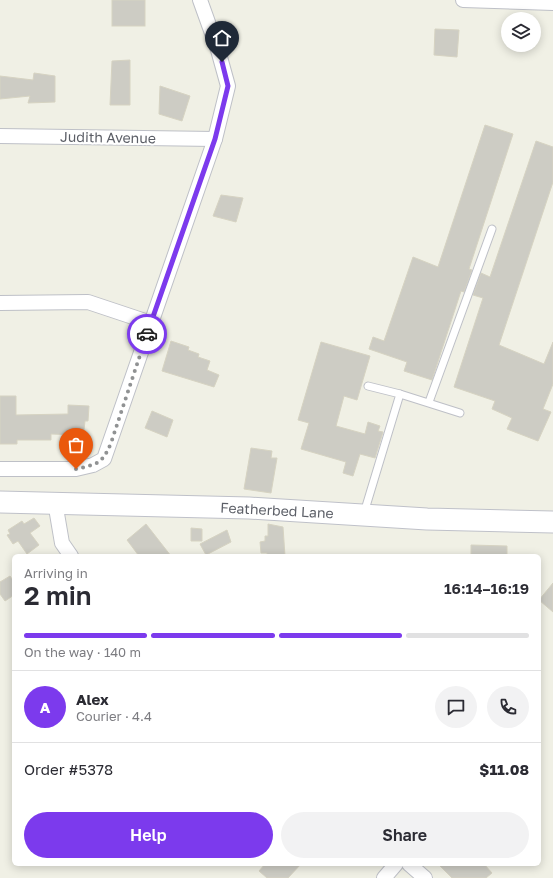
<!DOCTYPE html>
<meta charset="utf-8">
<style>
body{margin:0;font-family:"Golos Text",sans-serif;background:#f2f2f3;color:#2b2b33;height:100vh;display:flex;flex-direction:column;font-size:15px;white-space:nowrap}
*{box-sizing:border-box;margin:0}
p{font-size:13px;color:#7c7c81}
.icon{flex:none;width:22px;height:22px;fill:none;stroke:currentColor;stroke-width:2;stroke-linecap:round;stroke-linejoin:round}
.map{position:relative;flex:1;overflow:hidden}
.panel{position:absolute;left:12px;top:554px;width:529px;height:312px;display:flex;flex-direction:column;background:#fff;border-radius:6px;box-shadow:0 2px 10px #0003}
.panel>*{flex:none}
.fabs{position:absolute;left:501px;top:12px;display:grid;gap:8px}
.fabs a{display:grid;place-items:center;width:40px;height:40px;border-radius:50%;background:#fff;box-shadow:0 2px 10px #0003;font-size:20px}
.pin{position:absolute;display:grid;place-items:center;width:34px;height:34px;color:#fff;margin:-41px -17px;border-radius:50% 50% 50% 0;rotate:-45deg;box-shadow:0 0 4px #0007}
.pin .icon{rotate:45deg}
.courier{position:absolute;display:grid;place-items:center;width:40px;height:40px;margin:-20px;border:3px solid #7c3aed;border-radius:50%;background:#fff;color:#222;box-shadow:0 1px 5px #0007}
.headline em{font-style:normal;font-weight:600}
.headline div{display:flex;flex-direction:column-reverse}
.headline{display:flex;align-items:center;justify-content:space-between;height:68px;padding:0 12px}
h1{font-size:26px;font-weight:600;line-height:30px}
.bar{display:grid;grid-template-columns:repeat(4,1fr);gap:6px 4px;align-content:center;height:48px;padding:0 12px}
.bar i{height:5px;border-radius:3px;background:#e1e1e2}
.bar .selected{background:#7c3aed}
.bar p{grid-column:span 4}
.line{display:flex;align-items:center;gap:10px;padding:0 12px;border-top:1px solid #e1e1e2}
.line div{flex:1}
.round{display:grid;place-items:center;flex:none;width:42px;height:42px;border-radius:21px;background:#f2f2f3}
.action{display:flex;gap:8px;margin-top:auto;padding:8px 12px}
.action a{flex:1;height:46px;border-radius:24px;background:#7c3aed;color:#fff;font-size:16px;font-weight:600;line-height:46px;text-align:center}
.action a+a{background:#f2f2f3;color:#2b2b33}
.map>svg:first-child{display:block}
.building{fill:#cdccc4;stroke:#d6d3c2}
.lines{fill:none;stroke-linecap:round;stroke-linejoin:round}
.service-casing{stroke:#bec0c7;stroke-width:9}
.minor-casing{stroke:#bec0c7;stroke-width:16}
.secondary-casing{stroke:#bfc1c9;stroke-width:23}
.service{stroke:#fff;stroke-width:7}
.minor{stroke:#fff;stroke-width:14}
.secondary{stroke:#fff;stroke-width:21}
.done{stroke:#909293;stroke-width:4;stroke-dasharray:0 7.2}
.route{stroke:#7c3aed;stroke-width:5}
.labels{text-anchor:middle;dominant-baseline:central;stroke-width:4;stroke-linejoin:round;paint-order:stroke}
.street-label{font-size:14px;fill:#5c5f67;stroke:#fff}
</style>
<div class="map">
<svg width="553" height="878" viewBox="0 0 553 878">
<rect width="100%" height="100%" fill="#f0f0e5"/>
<g class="building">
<rect x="112" y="0" width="33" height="26"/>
<polygon points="435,29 459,30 457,57 434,55"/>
<polygon points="130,60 130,105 110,105 112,61"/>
<polygon points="34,73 55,76 55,102 28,103 30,96 0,99 0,76 33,80"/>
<polygon points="160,86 190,96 182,121 159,114"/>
<polygon points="485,125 513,134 469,269 472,270 464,292 461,291 432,380 404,371 407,362 369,349 373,337 384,341 413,257 438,267"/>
<polygon points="536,141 553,147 553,182 499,345 544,364 553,342 553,384 543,409 551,412 538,441 507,429 512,418 492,409 495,401 454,387 483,298 473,295 481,273 490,277"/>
<polygon points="221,195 243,198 236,222 213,216"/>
<polygon points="171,341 189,347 188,350 199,354 198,357 210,361 207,370 219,375 214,387 162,371"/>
<polygon points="321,342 370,356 357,400 344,396 336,426 365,434 368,422 380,426 378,431 383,432 375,458 360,454 353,476 343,473 346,462 301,449 309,423 298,420"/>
<polygon points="0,396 16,396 16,415 68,414 68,405 89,406 88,421 85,421 84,430 78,430 78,435 51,434 51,440 17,440 17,444 0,444"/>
<polygon points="152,411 173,420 167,437 145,428"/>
<polygon points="251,448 272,451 271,458 277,458 271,493 244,489"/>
<polygon points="34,518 40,526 30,533 39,545 27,554 18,541 13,544 7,535 10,534 8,530 22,521 24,524"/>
<polygon points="146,524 171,556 139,556 127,540"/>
<polygon points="268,524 283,527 285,556 267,556 267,553 261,553 260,542 265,541 265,536 268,536"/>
<polygon points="191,528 202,529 202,541 191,541"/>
<polygon points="227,530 231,542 206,555 200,544"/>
<polygon points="471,545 507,546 507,556 471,556"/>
<polygon points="10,576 14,582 14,595 5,601 0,594 0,582"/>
<polygon points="553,583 553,612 539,600"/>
<polygon points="265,864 301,864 288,878 267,878 259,871"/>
<polygon points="438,864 484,864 492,873 486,878 452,878"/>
</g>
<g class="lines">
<g class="service-casing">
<g id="service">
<polyline points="400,394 460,413"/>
<polyline points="429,402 492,229"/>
<polyline points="364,513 400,394 368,386"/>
</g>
</g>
<g class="minor-casing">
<g id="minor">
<polyline points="463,0 553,3"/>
<polyline points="0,136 215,139"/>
<polyline points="0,303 88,302 151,323"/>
<polyline points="0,469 76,469 93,465 104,459 215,139 228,86 218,50 200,0"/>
<polyline points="55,502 62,543 71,556"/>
<polyline points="409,864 425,878"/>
<polyline points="384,878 396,864"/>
</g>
</g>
<g class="secondary-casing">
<polyline id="secondary" points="0,502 249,508 427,519 553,522"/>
</g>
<use href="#service" class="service"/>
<use href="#minor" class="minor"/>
<use href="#secondary" class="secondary"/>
</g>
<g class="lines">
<path class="done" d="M76 469C98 464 102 464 111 443L147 334"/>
<polyline class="route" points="147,334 215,139 228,86 222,62"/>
</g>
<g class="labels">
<g class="street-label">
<text transform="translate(108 137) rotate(1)">Judith Avenue</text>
<text transform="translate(277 510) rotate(3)">Featherbed Lane</text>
</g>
</g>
</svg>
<div class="fabs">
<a><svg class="icon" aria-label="layers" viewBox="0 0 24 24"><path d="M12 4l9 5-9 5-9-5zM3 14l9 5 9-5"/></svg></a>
</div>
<div class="pin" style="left:76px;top:469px;background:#ea580c"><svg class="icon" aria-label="bag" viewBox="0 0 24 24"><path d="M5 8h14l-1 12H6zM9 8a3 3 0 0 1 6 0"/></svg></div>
<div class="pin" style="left:222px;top:62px;background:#1f2937"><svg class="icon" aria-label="home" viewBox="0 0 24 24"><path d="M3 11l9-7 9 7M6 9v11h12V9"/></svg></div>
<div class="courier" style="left:147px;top:334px"><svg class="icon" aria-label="car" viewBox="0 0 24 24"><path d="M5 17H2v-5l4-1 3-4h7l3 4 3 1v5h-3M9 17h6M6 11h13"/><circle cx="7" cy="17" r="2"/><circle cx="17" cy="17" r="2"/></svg></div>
<section class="panel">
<div class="headline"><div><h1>2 min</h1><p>Arriving in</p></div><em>16:14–16:19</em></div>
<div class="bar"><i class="selected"></i><i class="selected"></i><i class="selected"></i><i></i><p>On the way · 140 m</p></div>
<div class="line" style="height:72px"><b class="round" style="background:#7c3aed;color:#fff">A</b><div><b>Alex</b><p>Courier · 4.4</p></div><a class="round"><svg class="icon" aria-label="chat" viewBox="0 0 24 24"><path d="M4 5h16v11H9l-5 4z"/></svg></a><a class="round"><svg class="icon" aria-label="phone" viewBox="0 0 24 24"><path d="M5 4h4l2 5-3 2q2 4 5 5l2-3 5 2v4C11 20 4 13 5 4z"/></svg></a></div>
<div class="line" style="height:52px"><div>Order #5378</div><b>$11.08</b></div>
<div class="action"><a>Help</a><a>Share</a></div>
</section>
</div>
